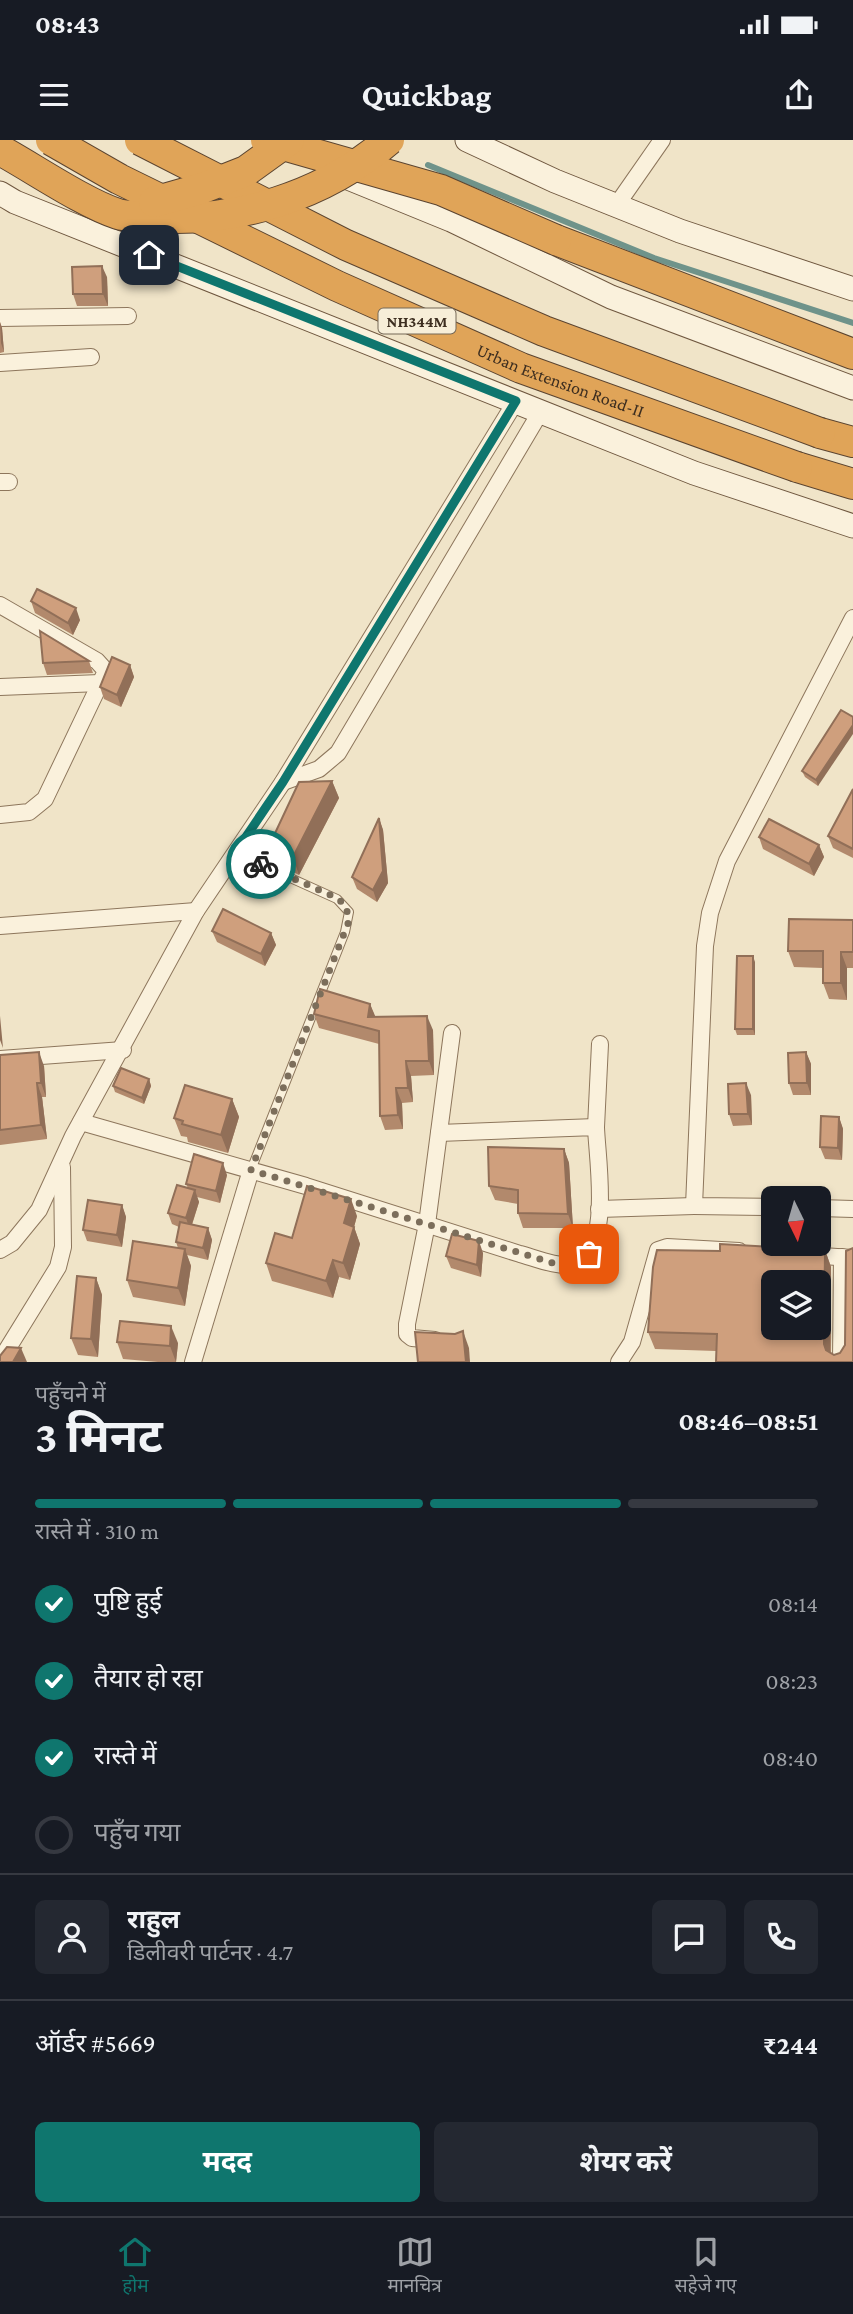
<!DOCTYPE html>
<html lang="hi">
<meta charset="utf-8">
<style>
body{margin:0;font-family:"Crimson Pro","Noto Sans Devanagari",serif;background:#242831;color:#f1f3f6;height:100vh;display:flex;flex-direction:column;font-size:26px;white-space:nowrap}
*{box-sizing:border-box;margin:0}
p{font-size:23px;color:#9ea1a6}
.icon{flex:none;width:38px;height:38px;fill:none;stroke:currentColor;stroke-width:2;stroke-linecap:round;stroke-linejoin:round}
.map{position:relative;height:1222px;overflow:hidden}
.details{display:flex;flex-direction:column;background:#171b24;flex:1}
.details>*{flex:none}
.needle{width:46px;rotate:175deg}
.buttons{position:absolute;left:761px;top:1046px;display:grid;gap:14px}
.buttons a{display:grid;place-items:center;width:70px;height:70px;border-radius:10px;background:#171b24;box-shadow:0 4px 10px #0003;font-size:35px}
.pin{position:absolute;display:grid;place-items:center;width:60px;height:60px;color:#fff;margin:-30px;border-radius:14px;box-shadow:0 4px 10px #0006}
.courier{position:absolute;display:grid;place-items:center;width:70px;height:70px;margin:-35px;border:5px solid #0f766e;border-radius:50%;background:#fff;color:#222;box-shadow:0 2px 9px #0007}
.head em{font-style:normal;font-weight:700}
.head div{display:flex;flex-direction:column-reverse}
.head{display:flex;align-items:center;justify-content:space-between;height:119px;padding:0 35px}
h1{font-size:46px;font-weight:700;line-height:52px}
.bar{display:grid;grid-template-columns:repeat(4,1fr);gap:10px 7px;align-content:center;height:84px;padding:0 35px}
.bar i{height:9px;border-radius:5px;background:#363941}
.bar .current{background:#0f766e}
.bar p{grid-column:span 4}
.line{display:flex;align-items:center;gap:18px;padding:0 35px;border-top:2px solid #363941}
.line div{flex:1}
.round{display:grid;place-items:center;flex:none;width:74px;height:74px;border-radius:10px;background:#242831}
ol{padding:0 35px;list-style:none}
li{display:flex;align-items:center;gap:21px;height:77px}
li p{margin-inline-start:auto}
li .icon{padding:7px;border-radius:50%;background:#0f766e;color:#fff;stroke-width:4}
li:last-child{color:#9ea1a6}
li i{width:38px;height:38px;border:4px solid #363941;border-radius:50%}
.action{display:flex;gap:14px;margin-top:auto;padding:14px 35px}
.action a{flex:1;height:80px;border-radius:10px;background:#0f766e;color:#fff;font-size:28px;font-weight:700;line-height:80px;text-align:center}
.action a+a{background:#242831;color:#f1f3f6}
.status{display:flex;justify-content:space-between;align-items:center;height:49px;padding:0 35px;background:#171b24;direction:ltr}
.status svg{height:19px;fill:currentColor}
header{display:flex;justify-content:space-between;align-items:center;height:91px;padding:0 35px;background:#171b24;font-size:32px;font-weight:700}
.menu{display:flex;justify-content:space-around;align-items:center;height:98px;border-top:2px solid #363941;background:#171b24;font-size:19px;color:#9ea1a6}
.menu a{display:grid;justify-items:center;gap:4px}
.menu .current{color:#0f766e}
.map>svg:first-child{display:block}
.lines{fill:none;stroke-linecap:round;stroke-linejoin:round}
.stream{stroke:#6f938a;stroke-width:6}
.lane-casing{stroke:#8d765c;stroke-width:10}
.street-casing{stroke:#8d765c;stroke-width:18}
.secondary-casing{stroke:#6f573f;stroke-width:25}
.highway-casing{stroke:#5b4430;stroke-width:32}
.lane{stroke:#faf1dc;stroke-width:8}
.street{stroke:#faf1dc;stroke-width:16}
.secondary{stroke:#faf1dc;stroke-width:23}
.highway{stroke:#e0a458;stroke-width:30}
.highway-bridge-casing{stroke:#5b4430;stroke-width:32;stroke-linecap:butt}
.highway-bridge{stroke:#e0a458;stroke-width:30}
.wall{fill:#b2896c}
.shaded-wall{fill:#916f58}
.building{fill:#cf9f7d;stroke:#916f58;stroke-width:2;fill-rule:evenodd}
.done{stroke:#7c6e5b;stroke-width:7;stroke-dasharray:0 12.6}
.route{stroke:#0f766e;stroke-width:9}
.labels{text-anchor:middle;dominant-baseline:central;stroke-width:7;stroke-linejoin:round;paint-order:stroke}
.shield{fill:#f7eed8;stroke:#756857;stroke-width:2}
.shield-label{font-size:16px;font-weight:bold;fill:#3d2e20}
.street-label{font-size:18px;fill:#3d2e20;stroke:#f7eed8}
</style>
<div class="status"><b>08:43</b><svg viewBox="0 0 49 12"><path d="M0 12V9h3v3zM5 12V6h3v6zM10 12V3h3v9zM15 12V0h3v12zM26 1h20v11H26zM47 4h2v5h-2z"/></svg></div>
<header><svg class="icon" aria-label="menu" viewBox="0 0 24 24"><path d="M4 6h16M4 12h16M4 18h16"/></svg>Quickbag<svg class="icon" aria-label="share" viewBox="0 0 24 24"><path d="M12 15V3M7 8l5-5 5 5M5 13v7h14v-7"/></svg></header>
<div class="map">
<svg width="853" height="1222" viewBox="0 0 853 1222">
<rect width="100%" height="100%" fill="#f0e4c8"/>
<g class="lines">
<polyline class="stream" points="428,25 654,118 853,183"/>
<g class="lane-casing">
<polyline id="lane" points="235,713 337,759 349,772 345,792 251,1030"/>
</g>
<g class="street-casing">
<g id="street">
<polyline points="616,66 662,0"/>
<polyline points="0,178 128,176"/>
<polyline points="0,223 91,217"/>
<polyline points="0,342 9,342"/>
<polyline points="0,465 97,521 106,531 45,659 29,672 0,675"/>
<polyline points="0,547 100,543"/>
<polyline points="283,642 319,629 338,613 541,271"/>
<polyline points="0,786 196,771"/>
<polyline points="0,919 123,910"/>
<path d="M81 982 306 1046 520 1114C535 1118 558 1128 574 1124 613 1111 597 1020 596 987L439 993"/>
<polyline points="596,987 600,904"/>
<polyline points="774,1067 694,1066 705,806 710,773 727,721 853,478"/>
<polyline points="819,1068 853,1069"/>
<polyline points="599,1069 694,1066"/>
<polyline points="0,1110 12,1103 39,1070 73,996 196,771 283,642 516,261"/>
<polyline points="807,1115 853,1118"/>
<polyline points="435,1200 412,1198 407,1194 407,1184 427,1084 452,893"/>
<polyline points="0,1221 58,1127 63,1107 62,1027"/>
<polyline points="193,1222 251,1030"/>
<polyline points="619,1222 632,1202 658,1110 667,1107 739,1111"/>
<polyline points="841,1222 842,1117"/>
</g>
</g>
<g class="secondary-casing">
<g id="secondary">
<polyline points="467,0 555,41 680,91 853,149"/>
<polyline points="331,31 451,80 611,157 853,248"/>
<polyline points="0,53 15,62 694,333 853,386"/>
</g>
</g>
<g class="highway-casing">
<g id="highway">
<polyline points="556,100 853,214"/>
<polyline points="820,293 853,302"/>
<polyline points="797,327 853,344"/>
</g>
</g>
<use href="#lane" class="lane"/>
<use href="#street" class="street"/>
<use href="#secondary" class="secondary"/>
<use href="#highway" class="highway"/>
<g class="highway-bridge-casing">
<g id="highway-bridge">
<path id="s1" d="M51 0 119 39 337 146 521 228 797 327"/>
<polyline points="140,0 346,105 544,191 820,293"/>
<polyline points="266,0 441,50 556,100"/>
<path d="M0 10C33 28 84 63 118 74 127 77 140 76 150 77 235 84 324 56 389 0"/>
<polyline points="154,62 203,48 246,31 289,0"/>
</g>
</g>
<use href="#highway-bridge" class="highway-bridge"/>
</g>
<g class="wall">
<polygon points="107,137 108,166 77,166 73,154"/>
<polygon points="0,182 2,188 4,212 0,213"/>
<polygon points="31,461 80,480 73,495 35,473"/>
<polygon points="89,521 93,533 47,535 43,523"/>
<polygon points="130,525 134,537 121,567 104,559 100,547"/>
<polygon points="841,570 818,646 805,637 802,631"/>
<polygon points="332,641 339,658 299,735 275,723 269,706"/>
<polygon points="853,649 853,718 833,708 828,696"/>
<polygon points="379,678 383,690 388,743 377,762 357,749 352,737"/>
<polygon points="759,697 819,705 824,717 814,736 763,709"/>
<polygon points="853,780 853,828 847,828 847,860 829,859 823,843 823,828 794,827 788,811"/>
<polygon points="212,791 271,793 276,805 265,826 217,802"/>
<polygon points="755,822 755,895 737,895 735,889"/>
<polygon points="370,864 375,877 433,890 434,935 411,936 413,962 402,963 403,989 385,990 380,976 379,904 319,888 314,874"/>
<polygon points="806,912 811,924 811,955 793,955 789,943"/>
<polygon points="0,915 44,926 46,957 42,957 47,999 0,1005"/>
<polygon points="149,939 151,946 144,964 115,952 113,946"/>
<polygon points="751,955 752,985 733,986 729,974"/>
<polygon points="232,959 239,977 228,1013 188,1002 187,997 181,996 174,978"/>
<polygon points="839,977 843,989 842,1020 825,1019 820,1007"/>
<polygon points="564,1009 569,1023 573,1088 523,1088 518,1073 518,1064 495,1060 489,1046"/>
<polygon points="227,1035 220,1063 197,1057 199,1062 192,1085 208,1088 212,1100 208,1120 187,1115 191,1126 185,1166 133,1157 127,1140 178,1108 176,1102 179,1087 172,1084 168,1073 188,1048 186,1044"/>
<polygon points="122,1065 126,1077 122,1107 87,1101 83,1090"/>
<polygon points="357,1076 354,1087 360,1104 350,1140 339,1137 333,1158 272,1141 266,1123 292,1098"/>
<polygon points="825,1110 831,1127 831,1213 853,1222 716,1211 655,1209 648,1192 720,1111"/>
<polygon points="483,1113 481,1137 451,1128 446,1116"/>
<polygon points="96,1138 102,1155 98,1217 78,1215 71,1198"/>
<polygon points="117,1202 178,1203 176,1222 158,1222 123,1219"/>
</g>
<g class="shaded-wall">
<polygon points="102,126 107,137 108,166 103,154"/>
<polygon points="0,182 2,188 4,212 1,203"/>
<polygon points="76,468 80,480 73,495 68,483"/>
<polygon points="130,525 134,537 121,567 117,555"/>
<polygon points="853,585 853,594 818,646 816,640"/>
<polygon points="332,641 339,658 299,735 293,717"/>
<polygon points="379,678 383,690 388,743 377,762 373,750"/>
<polygon points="819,705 824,717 814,736 809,724"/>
<polygon points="271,793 276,805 265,826 261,814"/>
<polygon points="841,812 847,828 847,860 841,843"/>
<polygon points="753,816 755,822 755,895 753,889"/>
<polygon points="370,864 376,878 368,877"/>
<polygon points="0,876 3,908 0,900"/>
<polygon points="427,876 433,890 434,935 429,921"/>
<polygon points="39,912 44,926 46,957 41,943"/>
<polygon points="806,912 811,924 811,955 807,943"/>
<polygon points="406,921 411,936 413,962 408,948"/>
<polygon points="149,939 151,946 144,964 142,958"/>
<polygon points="37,943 42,957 47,999 41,985"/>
<polygon points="746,943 751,955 752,985 748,974"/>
<polygon points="396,948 402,963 403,989 398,975"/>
<polygon points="232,959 239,977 228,1013 221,995"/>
<polygon points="839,977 843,989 842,1020 838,1008"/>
<polygon points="564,1009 569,1023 573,1088 568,1074"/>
<polygon points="223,1023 227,1035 220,1063 216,1051"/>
<polygon points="195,1050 199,1062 190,1090 186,1078"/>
<polygon points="351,1059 357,1076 354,1087 360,1104 350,1140 343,1123 344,1083"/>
<polygon points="122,1065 126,1077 122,1107 117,1095"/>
<polygon points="208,1088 212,1100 208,1120 203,1108"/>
<polygon points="479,1101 483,1113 481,1137 477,1125"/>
<polygon points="185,1109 191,1126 185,1166 178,1148"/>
<polygon points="825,1110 831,1127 830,1222 824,1204"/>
<polygon points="333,1120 339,1137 333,1158 326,1141"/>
<polygon points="96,1138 102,1155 98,1217 91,1199"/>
<polygon points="171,1186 178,1203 176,1222 170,1206"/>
<polygon points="463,1191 469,1208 470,1222 466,1222"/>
<polygon points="21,1208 27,1222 13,1222"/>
</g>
<g class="building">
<polygon points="102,126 103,154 73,154 72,127"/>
<polygon points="37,449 76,468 68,483 31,461"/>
<polygon points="40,491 89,521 43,523"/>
<polygon points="112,517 130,525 117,555 100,547"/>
<polygon points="841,570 853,577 853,585 816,640 802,631"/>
<polygon points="332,641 293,717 269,706 299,642"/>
<polygon points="853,649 853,709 828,696"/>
<polygon points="379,678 383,731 373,750 352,737"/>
<polygon points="769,679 819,705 809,724 759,697"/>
<polygon points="223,769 271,793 261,814 212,791"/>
<polygon points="789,779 853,780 853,812 841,812 841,843 823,843 823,811 788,811"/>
<polygon points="737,816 753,816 753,889 735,889"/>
<polygon points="320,849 370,864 368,877 427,876 429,921 406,921 408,948 396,948 398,975 380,976 379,891 314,874"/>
<polygon points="39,912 41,943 37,943 41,985 0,990 0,915"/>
<polygon points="806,912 807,943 789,943 788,913"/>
<polygon points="121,928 149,939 142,958 113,946"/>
<polygon points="746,943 748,974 729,974 728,944"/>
<polygon points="185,945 232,959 221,995 182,984 183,981 174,978"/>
<polygon points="821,976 839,977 838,1008 820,1007"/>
<polygon points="488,1007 564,1009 568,1074 518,1073 518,1050 489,1046"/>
<polygon points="194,1014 223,1023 216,1051 186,1044"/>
<polygon points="177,1045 195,1050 186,1078 168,1073"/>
<polygon points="307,1046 351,1059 344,1083 354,1087 343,1123 333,1120 326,1141 266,1123 275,1093 292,1098"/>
<polygon points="88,1060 122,1065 117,1095 83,1090"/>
<polygon points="180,1082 208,1088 203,1108 176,1102"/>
<polygon points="452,1094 479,1101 477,1125 446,1116"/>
<polygon points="133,1101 185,1109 178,1148 127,1140"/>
<path d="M720 1104 825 1110 824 1204 826 1210 834 1215 840 1213 845 1205 846 1111 853 1108V1222H716L717 1194 648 1192 653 1127 657 1110 720 1111ZM774 1143H819V1188H774Z"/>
<polygon points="77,1136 96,1138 91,1199 71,1198"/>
<polygon points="120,1181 171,1186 170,1206 117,1202"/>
<polygon points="463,1191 466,1222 418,1222 415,1192 455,1194"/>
<polygon points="7,1207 21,1208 13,1222 0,1222 0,1216"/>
</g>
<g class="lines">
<polyline class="done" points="261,724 337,758 346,766 349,781 251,1030 556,1124 573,1124 589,1114"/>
<polyline class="route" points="149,115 516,261 283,642 235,713 261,724"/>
</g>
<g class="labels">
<rect class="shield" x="378.5" y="168.5" width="77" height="25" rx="5"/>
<g class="shield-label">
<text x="417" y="181">NH344M</text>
</g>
<g class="street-label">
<text stroke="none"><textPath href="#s1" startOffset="564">Urban Extension Road-II</textPath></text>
</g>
</g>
</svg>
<div class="buttons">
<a><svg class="needle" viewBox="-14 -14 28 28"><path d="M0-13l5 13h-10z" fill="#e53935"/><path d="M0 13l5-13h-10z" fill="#9ea1a6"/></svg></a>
<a><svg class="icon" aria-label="layers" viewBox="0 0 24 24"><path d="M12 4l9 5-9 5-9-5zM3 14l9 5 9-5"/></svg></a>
</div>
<div class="pin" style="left:589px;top:1114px;background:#ea580c"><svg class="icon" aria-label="bag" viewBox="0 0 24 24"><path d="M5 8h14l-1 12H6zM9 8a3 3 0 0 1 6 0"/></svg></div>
<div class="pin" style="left:149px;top:115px;background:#1f2937"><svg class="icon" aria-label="home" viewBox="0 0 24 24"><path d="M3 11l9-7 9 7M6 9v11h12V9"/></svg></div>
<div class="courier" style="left:261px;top:724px"><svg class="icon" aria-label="bike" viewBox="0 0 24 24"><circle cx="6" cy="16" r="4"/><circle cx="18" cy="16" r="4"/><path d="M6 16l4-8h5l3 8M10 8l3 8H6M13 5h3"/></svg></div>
</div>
<section class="details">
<div class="head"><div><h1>3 मिनट</h1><p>पहुँचने में</p></div><em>08:46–08:51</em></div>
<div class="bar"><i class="current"></i><i class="current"></i><i class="current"></i><i></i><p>रास्ते में · 310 m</p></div>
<ol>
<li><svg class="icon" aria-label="check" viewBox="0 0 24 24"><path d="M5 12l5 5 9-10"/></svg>पुष्टि हुई<p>08:14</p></li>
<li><svg class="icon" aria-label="check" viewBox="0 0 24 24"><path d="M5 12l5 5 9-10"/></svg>तैयार हो रहा<p>08:23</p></li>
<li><svg class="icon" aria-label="check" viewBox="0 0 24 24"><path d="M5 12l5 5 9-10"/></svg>रास्ते में<p>08:40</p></li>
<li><i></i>पहुँच गया</li>
</ol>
<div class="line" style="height:126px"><a class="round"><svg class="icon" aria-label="person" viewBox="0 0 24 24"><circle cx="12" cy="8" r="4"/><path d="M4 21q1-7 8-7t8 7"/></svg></a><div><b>राहुल</b><p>डिलीवरी पार्टनर · 4.7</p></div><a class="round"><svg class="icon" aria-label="chat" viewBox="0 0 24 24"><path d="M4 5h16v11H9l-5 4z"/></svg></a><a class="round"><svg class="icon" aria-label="phone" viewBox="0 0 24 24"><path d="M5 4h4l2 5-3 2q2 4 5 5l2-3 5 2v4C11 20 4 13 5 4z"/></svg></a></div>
<div class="line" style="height:91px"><div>ऑर्डर #5669</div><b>₹244</b></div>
<div class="action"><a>मदद</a><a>शेयर करें</a></div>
</section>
<nav class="menu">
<a class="current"><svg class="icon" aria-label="home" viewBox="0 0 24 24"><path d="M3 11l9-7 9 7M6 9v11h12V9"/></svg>होम</a>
<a><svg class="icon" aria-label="map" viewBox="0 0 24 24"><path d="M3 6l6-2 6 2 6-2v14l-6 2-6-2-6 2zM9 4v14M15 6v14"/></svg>मानचित्र</a>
<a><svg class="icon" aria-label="saved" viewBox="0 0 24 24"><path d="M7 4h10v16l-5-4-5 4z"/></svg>सहेजे गए</a>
</nav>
